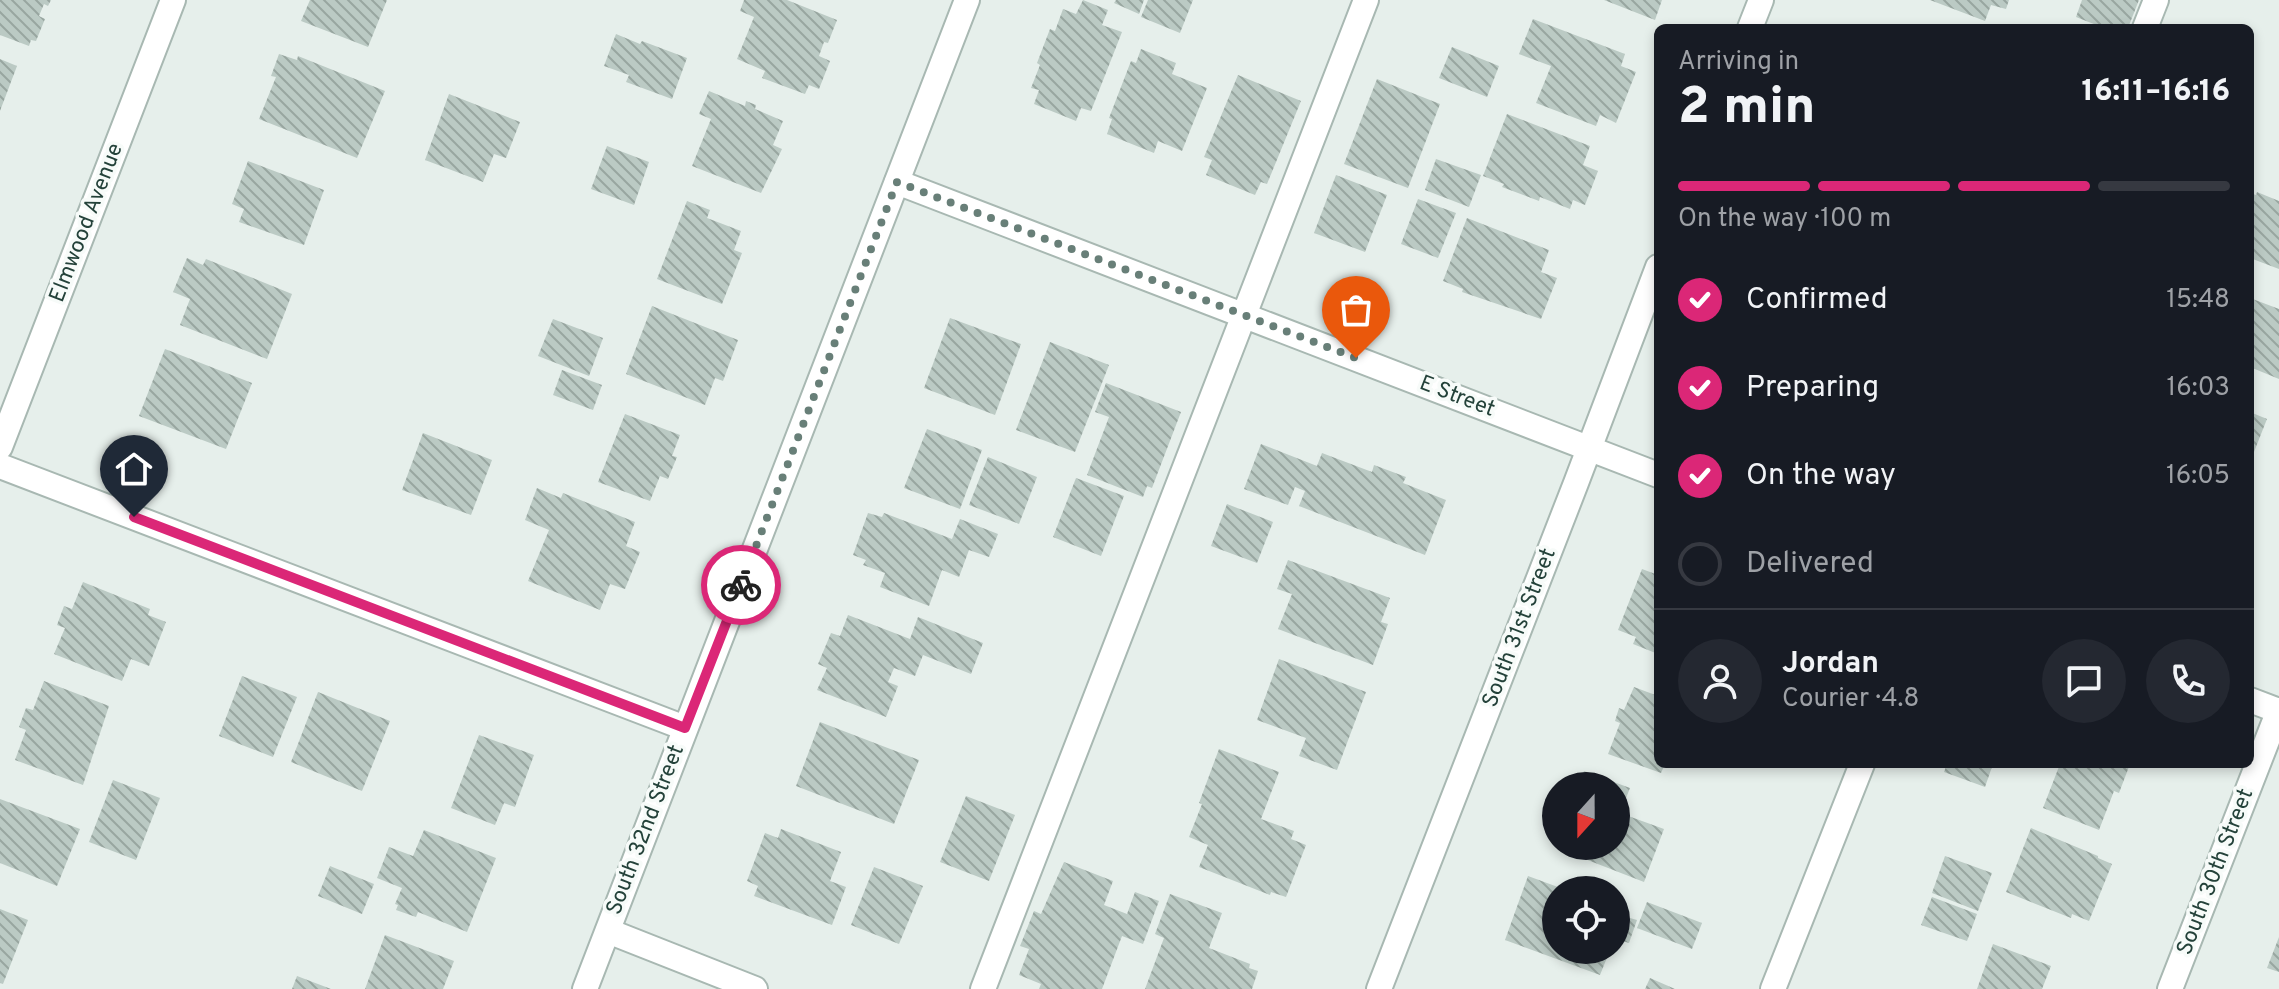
<!DOCTYPE html>
<meta charset="utf-8">
<style>
body{margin:0;font-family:Overpass,sans-serif;background:#242831;color:#f1f3f6;height:100vh;display:flex;flex-direction:column;font-size:30px;white-space:nowrap}
*{box-sizing:border-box;margin:0}
p{font-size:26px;color:#9ea1a6}
.icon{flex:none;width:44px;height:44px;fill:none;stroke:currentColor;stroke-width:2;stroke-linecap:round;stroke-linejoin:round}
.map{position:relative;flex:1;overflow:hidden}
.details{position:absolute;left:1654px;top:24px;width:600px;height:744px;display:flex;flex-direction:column;background:#171b24;border-radius:12px;box-shadow:0 4px 12px #0003}
.details>*{flex:none}
.needle{width:52px;rotate:201deg}
.tools{position:absolute;left:1542px;top:772px;display:grid;gap:16px}
.tools a{display:grid;place-items:center;width:88px;height:88px;border-radius:50%;background:#171b24;box-shadow:0 4px 12px #0003;font-size:40px}
.pin{position:absolute;display:grid;place-items:center;width:68px;height:68px;color:#fff;margin:-82px -34px;border-radius:50% 50% 50% 0;rotate:-45deg;box-shadow:0 0 8px #0007}
.pin .icon{rotate:45deg}
.courier{position:absolute;display:grid;place-items:center;width:80px;height:80px;margin:-40px;border:6px solid #db2777;border-radius:50%;background:#fff;color:#222;box-shadow:0 2px 10px #0007}
.head em{font-style:normal;font-weight:800}
.head div{display:flex;flex-direction:column-reverse}
.head{display:flex;align-items:center;justify-content:space-between;height:136px;padding:0 24px}
h1{font-size:52px;font-weight:800;line-height:60px}
.bar{display:grid;grid-template-columns:repeat(4,1fr);gap:12px 8px;align-content:center;height:96px;padding:0 24px}
.bar i{height:10px;border-radius:6px;background:#363941}
.bar .selected{background:#db2777}
.bar p{grid-column:span 4}
.line{display:flex;align-items:center;gap:20px;padding:0 24px;border-top:2px solid #363941}
.line div{flex:1}
.round{display:grid;place-items:center;flex:none;width:84px;height:84px;border-radius:42px;background:#242831}
ol{padding:0 24px;list-style:none}
li{display:flex;align-items:center;gap:24px;height:88px}
li p{margin-inline-start:auto}
li .icon{padding:8px;border-radius:50%;background:#db2777;color:#fff;stroke-width:4}
li:last-child{color:#9ea1a6}
li i{width:44px;height:44px;border:4px solid #363941;border-radius:50%}
.map>svg:first-child{display:block}
.building{fill:url(#building-back-hatch)}
.lines{fill:none;stroke-linecap:round;stroke-linejoin:round}
.lane-casing{stroke:#a8b8b2;stroke-width:28}
.street-casing{stroke:#a8b8b2;stroke-width:28}
.lane{stroke:#fff;stroke-width:24}
.street{stroke:#fff;stroke-width:24}
.done{stroke:#687f78;stroke-width:8;stroke-dasharray:0 14.4}
.route{stroke:#db2777;stroke-width:10}
.labels{text-anchor:middle;dominant-baseline:central;stroke-width:7;stroke-linejoin:round;paint-order:stroke}
.street-label{font-size:22px;fill:#24423a;stroke:#f7fbf9}
</style>
<div class="map">
<svg width="2279" height="989" viewBox="0 0 2279 989">
<defs>
<pattern id="building-back-hatch" width="6" height="6" patternUnits="userSpaceOnUse" patternTransform="scale(2)"><rect width="6" height="6" fill="#bbcac4"/><path d="M-1 5l2 2M0 0l6 6M5-1l2 2" fill="none" stroke="#98a6a0"/></pattern>
</defs>
<rect width="100%" height="100%" fill="#e6efeb"/>
<g class="building">
<polygon points="0,0 51,0 48,6 44,4 39,16 45,19 36,41 31,40 29,46 0,35"/>
<polygon points="310,0 387,0 368,47 301,21"/>
<polygon points="744,0 787,0 837,20 828,43 824,42 819,56 830,61 819,89 809,85 805,94 762,78 765,71 737,59 754,17 740,11"/>
<polygon points="1083,0 1108,10 1102,25 1122,32 1091,111 1081,108 1076,121 1034,104 1039,90 1031,88 1040,65 1037,63 1050,29 1055,31 1063,9 1076,14"/>
<polygon points="1116,0 1144,0 1139,14 1114,3"/>
<polygon points="1148,0 1193,0 1180,33 1141,17"/>
<polygon points="1604,0 1662,0 1655,20"/>
<polygon points="1930,0 2009,0 2006,9 1991,5 1985,21"/>
<polygon points="2082,0 2139,0 2128,28 2104,28 2076,17"/>
<polygon points="1533,19 1625,54 1621,66 1636,72 1616,123 1600,115 1596,126 1536,103 1551,66 1519,54"/>
<polygon points="616,34 640,44 642,41 687,58 672,99 626,82 629,75 604,66"/>
<polygon points="1452,47 1499,66 1487,97 1439,78"/>
<polygon points="1141,49 1176,63 1172,74 1207,88 1182,151 1158,141 1154,153 1107,134 1112,119 1109,118 1131,61 1136,63"/>
<polygon points="279,54 297,60 298,56 385,91 357,158 259,119 276,77 271,76"/>
<polygon points="0,59 17,66 0,111"/>
<polygon points="1238,75 1301,101 1267,184 1261,182 1255,195 1206,175 1212,160 1204,157"/>
<polygon points="1377,79 1440,104 1408,188 1344,164"/>
<polygon points="709,91 745,106 746,101 756,105 755,109 783,121 773,145 782,149 761,193 692,166 711,119 699,114"/>
<polygon points="449,94 520,122 506,158 494,154 483,182 425,160"/>
<polygon points="1507,114 1590,146 1583,165 1598,171 1585,205 1573,200 1570,209 1540,197 1539,201 1502,187 1504,184 1483,176"/>
<polygon points="607,146 649,162 634,205 591,189"/>
<polygon points="1436,159 1481,175 1469,207 1425,190"/>
<polygon points="248,161 324,190 304,245 239,222 244,209 232,204"/>
<polygon points="1336,175 1387,195 1365,252 1314,233"/>
<polygon points="2257,192 2279,201 2279,269 2250,258 2250,193 2256,195"/>
<polygon points="1418,199 1456,213 1438,258 1401,244"/>
<polygon points="687,201 710,210 707,218 741,231 734,250 742,253 722,304 657,279"/>
<polygon points="1467,218 1549,250 1541,272 1557,278 1541,319 1462,292 1463,289 1443,281"/>
<polygon points="187,258 203,265 206,259 292,294 267,359 180,325 190,299 173,292"/>
<polygon points="2250,298 2279,309 2279,379 2250,367"/>
<polygon points="652,306 738,340 723,381 715,378 705,405 626,374"/>
<polygon points="950,318 1021,344 995,415 924,388"/>
<polygon points="553,319 603,338 589,376 538,356"/>
<polygon points="1050,342 1109,365 1075,452 1016,430"/>
<polygon points="165,349 252,383 226,449 139,416"/>
<polygon points="562,370 602,385 593,410 553,395"/>
<polygon points="1106,383 1181,412 1152,488 1147,486 1143,497 1087,475 1109,417 1095,412"/>
<polygon points="2250,412 2267,419 2250,462"/>
<polygon points="625,414 680,435 672,456 677,457 668,479 660,476 650,501 598,482"/>
<polygon points="927,429 982,450 960,509 904,488"/>
<polygon points="423,433 492,460 471,515 402,490"/>
<polygon points="1261,444 1317,466 1322,453 1372,472 1374,465 1406,477 1403,483 1446,500 1425,555 1299,506 1305,491 1295,487 1288,505 1244,489"/>
<polygon points="988,457 1037,477 1019,524 969,505"/>
<polygon points="1076,478 1124,496 1101,556 1053,537"/>
<polygon points="537,488 561,498 563,493 635,522 626,546 640,552 625,589 610,584 600,610 528,581 549,530 525,520"/>
<polygon points="1227,504 1273,522 1257,563 1211,546"/>
<polygon points="868,513 882,517 884,513 952,539 960,519 998,534 989,557 969,550 959,577 942,570 929,606 880,587 885,573 863,565 866,560 853,555"/>
<polygon points="1288,560 1390,598 1381,622 1388,624 1373,665 1278,629 1292,594 1277,589"/>
<polygon points="1642,569 1658,575 1658,654 1633,644 1636,637 1618,630"/>
<polygon points="83,582 150,609 148,615 166,622 149,666 131,659 122,681 54,654 65,628 57,625 64,606 72,609"/>
<polygon points="848,615 910,639 918,617 983,643 971,674 923,655 915,676 894,668 888,682 898,686 886,717 817,690 827,668 818,664 831,633 840,636"/>
<polygon points="1279,659 1366,692 1337,770 1299,756 1306,738 1257,720"/>
<polygon points="242,676 297,697 273,757 219,736"/>
<polygon points="44,681 109,706 83,785 15,760 26,730 19,727 26,708 33,710"/>
<polygon points="1634,687 1658,696 1658,764 1665,764 1661,773 1608,754 1620,723 1615,721 1619,708 1624,710"/>
<polygon points="318,692 390,721 362,791 291,762"/>
<polygon points="820,722 919,760 894,824 796,786"/>
<polygon points="479,735 534,755 515,807 504,803 495,825 451,808"/>
<polygon points="1219,749 1279,772 1261,819 1294,831 1291,839 1306,845 1286,897 1271,892 1270,895 1199,867 1208,845 1189,837 1202,804 1199,803"/>
<polygon points="1947,764 1993,764 1985,787 1944,772"/>
<polygon points="2060,764 2130,764 2119,793 2114,791 2099,830 2043,808"/>
<polygon points="1584,771 1630,788 1620,813 1664,829 1644,882 1585,859 1590,846 1616,846 1616,786 1578,786"/>
<polygon points="113,780 160,798 136,860 89,842"/>
<polygon points="966,796 1015,815 989,881 940,862"/>
<polygon points="0,799 80,829 57,886 0,863"/>
<polygon points="2031,828 2098,856 2098,858 2112,864 2089,921 2072,914 2071,918 2006,892"/>
<polygon points="781,829 841,852 830,881 846,887 832,925 754,896 758,886 747,881 765,833 778,838"/>
<polygon points="424,830 496,858 467,932 418,912 416,917 396,910 398,905 395,904 402,888 377,878 389,847 413,856"/>
<polygon points="1945,856 1992,873 1978,911 1932,893"/>
<polygon points="1064,862 1113,881 1104,905 1127,914 1135,892 1159,901 1143,944 1122,936 1102,989 1039,989 1041,984 1019,975 1029,949 1020,946 1034,911 1041,914"/>
<polygon points="330,866 374,884 362,914 318,896"/>
<polygon points="874,867 923,886 899,944 851,925"/>
<polygon points="1528,876 1566,890 1556,890 1556,950 1610,950 1600,975 1505,940"/>
<polygon points="1170,894 1222,913 1209,948 1250,964 1249,968 1258,971 1252,989 1145,989 1164,938 1155,934"/>
<polygon points="1932,897 1977,914 1967,941 1921,925"/>
<polygon points="1647,902 1702,923 1692,949 1637,928"/>
<polygon points="1616,908 1625,911 1623,916 1637,920 1629,943 1616,939"/>
<polygon points="0,909 28,920 3,984 0,983"/>
<polygon points="385,935 454,961 443,989 365,989"/>
<polygon points="2279,937 2279,972 2267,968"/>
<polygon points="1993,944 2051,966 2042,989 1977,989"/>
<polygon points="297,976 331,989 292,989"/>
<polygon points="1650,978 1675,989 1645,989"/>
</g>
<g class="lines">
<g class="lane-casing">
<g id="lane">
<polyline points="2145,28 2156,0"/>
<polyline points="983,989 1366,0"/>
<polyline points="1773,989 1862,764"/>
</g>
</g>
<g class="street-casing">
<g id="street">
<polyline points="1750,28 1761,0"/>
<polyline points="897,182 1658,475"/>
<polyline points="0,447 173,0"/>
<polyline points="0,466 685,728"/>
<polyline points="2250,700 2279,711"/>
<polyline points="608,931 755,989"/>
<polyline points="585,989 967,0"/>
<polyline points="1379,989 1576,483 1658,267"/>
<polyline points="2170,989 2279,710"/>
</g>
</g>
<use href="#lane" class="lane"/>
<use href="#street" class="street"/>
</g>
<g class="lines">
<polyline class="done" points="741,585 897,182 1356,358"/>
<polyline class="route" points="134,517 685,728 741,585"/>
</g>
<g class="labels">
<g class="street-label">
<text transform="translate(87 223) rotate(-69)">Elmwood Avenue</text>
<text transform="translate(1457 397) rotate(21)">E Street</text>
<text transform="translate(1520 628) rotate(-69)">South 31st Street</text>
<text transform="translate(646 830) rotate(-69)">South 32nd Street</text>
<text transform="translate(2216 872) rotate(-69)">South 30th Street</text>
</g>
</g>
</svg>
<div class="tools">
<a><svg class="needle" viewBox="-14 -14 28 28"><path d="M0-13l5 13h-10z" fill="#e53935"/><path d="M0 13l5-13h-10z" fill="#9ea1a6"/></svg></a>
<a><svg class="icon" aria-label="locate" viewBox="0 0 24 24"><circle cx="12" cy="12" r="6"/><path d="M12 2v4M12 18v4M2 12h4M18 12h4"/></svg></a>
</div>
<div class="pin" style="left:1356px;top:358px;background:#ea580c"><svg class="icon" aria-label="bag" viewBox="0 0 24 24"><path d="M5 8h14l-1 12H6zM9 8a3 3 0 0 1 6 0"/></svg></div>
<div class="pin" style="left:134px;top:517px;background:#1f2937"><svg class="icon" aria-label="home" viewBox="0 0 24 24"><path d="M3 11l9-7 9 7M6 9v11h12V9"/></svg></div>
<div class="courier" style="left:741px;top:585px"><svg class="icon" aria-label="bike" viewBox="0 0 24 24"><circle cx="6" cy="16" r="4"/><circle cx="18" cy="16" r="4"/><path d="M6 16l4-8h5l3 8M10 8l3 8H6M13 5h3"/></svg></div>
<section class="details">
<div class="head"><div><h1>2 min</h1><p>Arriving in</p></div><em>16:11–16:16</em></div>
<div class="bar"><i class="selected"></i><i class="selected"></i><i class="selected"></i><i></i><p>On the way · 100 m</p></div>
<ol>
<li><svg class="icon" aria-label="check" viewBox="0 0 24 24"><path d="M5 12l5 5 9-10"/></svg>Confirmed<p>15:48</p></li>
<li><svg class="icon" aria-label="check" viewBox="0 0 24 24"><path d="M5 12l5 5 9-10"/></svg>Preparing<p>16:03</p></li>
<li><svg class="icon" aria-label="check" viewBox="0 0 24 24"><path d="M5 12l5 5 9-10"/></svg>On the way<p>16:05</p></li>
<li><i></i>Delivered</li>
</ol>
<div class="line" style="height:144px"><a class="round"><svg class="icon" aria-label="person" viewBox="0 0 24 24"><circle cx="12" cy="8" r="4"/><path d="M4 21q1-7 8-7t8 7"/></svg></a><div><b>Jordan</b><p>Courier · 4.8</p></div><a class="round"><svg class="icon" aria-label="chat" viewBox="0 0 24 24"><path d="M4 5h16v11H9l-5 4z"/></svg></a><a class="round"><svg class="icon" aria-label="phone" viewBox="0 0 24 24"><path d="M5 4h4l2 5-3 2q2 4 5 5l2-3 5 2v4C11 20 4 13 5 4z"/></svg></a></div>
</section>
</div>
